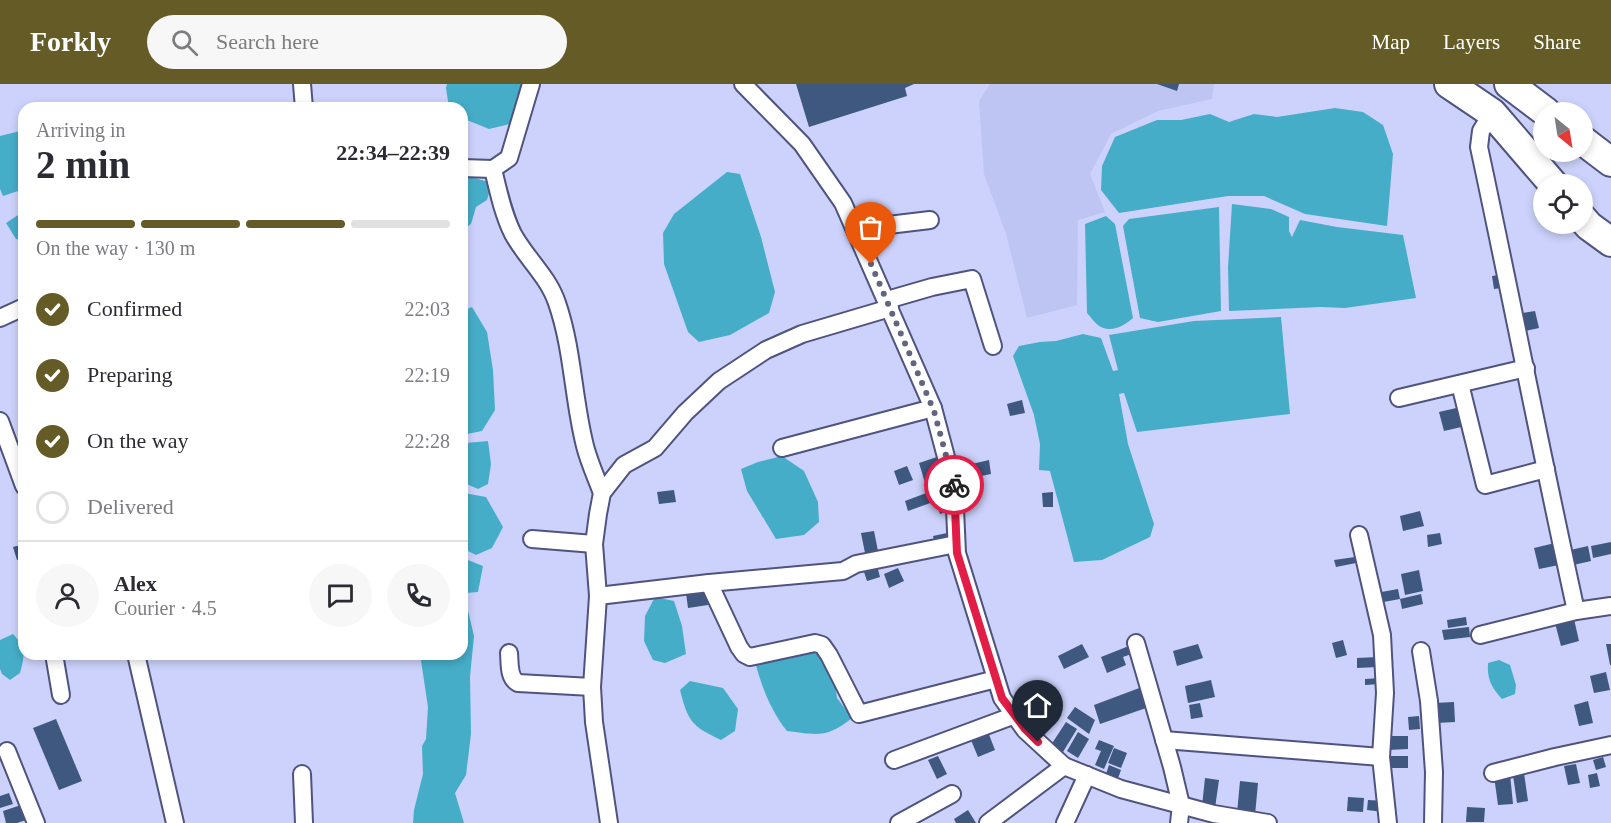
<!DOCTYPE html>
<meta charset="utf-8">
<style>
body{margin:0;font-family:Georgia,serif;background:#f7f7f7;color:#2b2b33;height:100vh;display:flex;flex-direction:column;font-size:22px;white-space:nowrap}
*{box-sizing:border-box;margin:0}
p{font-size:20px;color:#7c7c81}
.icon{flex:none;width:33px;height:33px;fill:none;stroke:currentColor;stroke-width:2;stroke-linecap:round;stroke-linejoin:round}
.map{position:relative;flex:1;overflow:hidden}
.details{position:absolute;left:18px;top:18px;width:450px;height:558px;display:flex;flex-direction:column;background:#fff;border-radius:18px;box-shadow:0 3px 9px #0003}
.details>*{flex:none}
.needle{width:39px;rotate:150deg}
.tools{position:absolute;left:1533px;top:18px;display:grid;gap:12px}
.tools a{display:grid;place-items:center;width:60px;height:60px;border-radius:50%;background:#fff;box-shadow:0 3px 9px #0003;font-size:30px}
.pin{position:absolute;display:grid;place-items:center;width:51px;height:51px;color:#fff;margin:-62px -26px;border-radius:50% 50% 50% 0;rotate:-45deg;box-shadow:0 0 6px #0007}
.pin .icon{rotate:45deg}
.courier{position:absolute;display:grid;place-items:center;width:60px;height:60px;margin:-30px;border:4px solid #e11d48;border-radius:50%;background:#fff;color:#222;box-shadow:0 2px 8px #0007}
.headline em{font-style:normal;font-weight:600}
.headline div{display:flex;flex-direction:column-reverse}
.headline{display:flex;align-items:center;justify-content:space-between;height:102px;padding:0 18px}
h1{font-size:39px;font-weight:600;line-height:45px}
.bar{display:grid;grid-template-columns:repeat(4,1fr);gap:9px 6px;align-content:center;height:72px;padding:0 18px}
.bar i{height:8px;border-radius:4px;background:#e1e1e2}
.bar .current{background:#655b27}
.bar p{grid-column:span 4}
.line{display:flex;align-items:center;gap:15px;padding:0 18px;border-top:2px solid #e1e1e2}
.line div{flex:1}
.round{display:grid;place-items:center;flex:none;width:63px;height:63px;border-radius:32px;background:#f7f7f7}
ol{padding:0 18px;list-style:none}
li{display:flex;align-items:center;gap:18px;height:66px}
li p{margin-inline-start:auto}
li .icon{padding:6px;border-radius:50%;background:#655b27;color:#fff;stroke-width:4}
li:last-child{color:#7c7c81}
li i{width:33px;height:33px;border:3px solid #e1e1e2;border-radius:50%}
header{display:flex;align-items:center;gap:36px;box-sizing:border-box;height:84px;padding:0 30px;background:#655b27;color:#fff}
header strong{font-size:28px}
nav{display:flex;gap:33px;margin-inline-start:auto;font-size:21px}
.search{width:420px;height:54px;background:#f7f7f7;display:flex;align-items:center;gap:15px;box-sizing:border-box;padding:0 21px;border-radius:33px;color:#7c7c81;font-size:22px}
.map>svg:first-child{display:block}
.built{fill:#bfc5f3}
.water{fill:#46adc8}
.building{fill:#3e587f}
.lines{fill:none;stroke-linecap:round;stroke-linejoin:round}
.street-casing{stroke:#4f537f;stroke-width:20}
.highway-casing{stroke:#4f537f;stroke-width:32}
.street{stroke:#fff;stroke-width:16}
.highway{stroke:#fff;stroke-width:28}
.done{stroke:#626580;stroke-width:6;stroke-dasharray:0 10.8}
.route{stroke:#e11d48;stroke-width:8}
</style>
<header>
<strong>Forkly</strong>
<div class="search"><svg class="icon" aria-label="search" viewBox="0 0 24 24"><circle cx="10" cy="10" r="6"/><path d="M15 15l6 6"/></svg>Search here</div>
<nav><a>Map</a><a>Layers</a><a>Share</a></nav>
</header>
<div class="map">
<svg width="1611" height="739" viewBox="0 0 1611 739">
<rect width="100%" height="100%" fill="#ccd2fb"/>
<polygon class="built" points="990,0 1214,0 1212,15 1158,27 1111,50 1090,90 1105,128 1078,136 1077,221 1027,234 1006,150 984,90 979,17"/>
<g class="water">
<polygon points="447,0 525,0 510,40 489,45 462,34 462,24 449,24 446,4"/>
<polygon points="1335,24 1363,28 1383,41 1393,70 1387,142 1305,130 1264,112 1228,112 1119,129 1101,106 1102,82 1115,53 1157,36 1181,36 1210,30 1229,38 1254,30 1277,33"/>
<polygon points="24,46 24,105 3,112 0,105 0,52"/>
<polygon points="727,88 740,90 761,153 775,208 769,229 730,251 699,258 688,248 664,180 663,149 674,130"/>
<polygon points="471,93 492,99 487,116 476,123 471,140 462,146 462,94"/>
<polygon points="1232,120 1271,125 1289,133 1289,147 1292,153 1300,136 1337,143 1403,151 1416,214 1345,224 1321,223 1229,227 1228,183"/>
<polygon points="1219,123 1221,227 1158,238 1140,234 1123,142 1129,135"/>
<polygon points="24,128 24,156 16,155 6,139 21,129"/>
<path d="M1106 132 1115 140 1133 234C1125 241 1113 249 1101 243 1096 241 1091 233 1087 229L1085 140Z"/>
<polygon points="472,223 487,248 493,286 495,326 482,347 467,350 462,345 462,227"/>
<polygon points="1281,233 1290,330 1137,348 1124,309 1119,310 1128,360 1154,440 1150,453 1102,476 1074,478 1050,387 1039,386 1040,360 1034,331 1013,272 1019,262 1040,258 1056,257 1083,250 1101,254 1113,287 1118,286 1109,251 1194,237"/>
<polygon points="488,357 491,380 488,400 478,405 462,398 462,364 466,359"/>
<polygon points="782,372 804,387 818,418 819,438 804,451 776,455 747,407 741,385 758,378"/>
<polygon points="464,409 486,413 503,443 492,464 476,471 462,464 462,412"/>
<polygon points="468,476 483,482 478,508 466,509 462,504 462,477"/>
<polygon points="655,513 674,517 682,542 686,570 665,579 653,576 644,557 645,532"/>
<polygon points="462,515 466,518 474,552 470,593 471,650 466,691 455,709 464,739 413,739 414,726 423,690 422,662 426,655 428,623 420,570 462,570"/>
<path d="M13 550C26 564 25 571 20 589L10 596 2 590 0 585V556Z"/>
<path d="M808 563 822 569 834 591 837 614 852 634C827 654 818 651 787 647 770 626 761 601 754 574Z"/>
<path d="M1499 576 1510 581 1516 601 1515 610 1502 615C1491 603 1487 595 1488 579Z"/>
<path d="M690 597 723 604 738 625 735 647 721 656C691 642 688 637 680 606Z"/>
</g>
<g class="building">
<polygon points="796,0 914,0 905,4 907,12 809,43"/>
<polygon points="1157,0 1179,0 1177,7"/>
<polygon points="1499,191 1501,204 1494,205 1492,192"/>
<polygon points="1535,227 1539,244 1521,248 1517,230"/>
<polygon points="1022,316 1025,329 1010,332 1007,320"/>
<polygon points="1465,322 1470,341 1444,347 1439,328"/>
<polygon points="937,373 944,396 926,402 919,379"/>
<polygon points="989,376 991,390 961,396 959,383"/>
<polygon points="907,382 913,396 899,401 894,387"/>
<polygon points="674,406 676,418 659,420 657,408"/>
<polygon points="929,408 933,418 908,427 905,417"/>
<polygon points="1053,408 1053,423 1043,423 1042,409"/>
<polygon points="949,413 953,426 940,430 936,417"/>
<polygon points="1420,427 1424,442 1403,447 1400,432"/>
<polygon points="874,447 879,472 866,474 861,449"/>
<polygon points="947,449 949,457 935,460 933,452"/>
<polygon points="1440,449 1442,460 1428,463 1427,451"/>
<polygon points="1611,458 1611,470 1593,474 1591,462"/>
<polygon points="1555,459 1559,481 1539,485 1534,464"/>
<polygon points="24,460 24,474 17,476 13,463"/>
<polygon points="1588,462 1591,477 1569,482 1566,467"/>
<polygon points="1355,473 1356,479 1336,483 1334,476"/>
<polygon points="876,478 880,493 867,497 862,482"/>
<polygon points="898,484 904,497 889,504 884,490"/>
<polygon points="1419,486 1423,507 1405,511 1401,490"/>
<polygon points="1398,505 1400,515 1378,519 1376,509"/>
<polygon points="706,506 708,521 688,524 686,509"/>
<polygon points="1421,510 1423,520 1402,525 1400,515"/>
<polygon points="1466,533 1467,541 1448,544 1447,536"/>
<polygon points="1574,535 1579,557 1561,562 1555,539"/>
<polygon points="1469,543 1470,553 1444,556 1442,546"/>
<polygon points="1343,556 1347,571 1336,574 1332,559"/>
<polygon points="1082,560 1089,573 1064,585 1058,572"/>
<polygon points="1134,560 1137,568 1123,573 1126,581 1107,589 1101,573"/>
<polygon points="1198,560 1203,574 1177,582 1173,567"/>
<polygon points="1606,560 1611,560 1611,581 1610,581"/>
<polygon points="1378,573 1378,583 1357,584 1357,574"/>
<polygon points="1606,588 1610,606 1594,609 1590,592"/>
<polygon points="1380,594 1380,600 1365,601 1365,595"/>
<polygon points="1211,596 1215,613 1188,619 1185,602"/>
<polygon points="1142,603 1149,623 1100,640 1094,621"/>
<polygon points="1588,617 1593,639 1579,642 1574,621"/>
<polygon points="1454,618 1455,638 1436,639 1435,619"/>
<polygon points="1200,619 1203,633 1191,635 1189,621"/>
<polygon points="1075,623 1095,636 1089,650 1067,634"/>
<polygon points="1419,632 1420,645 1409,646 1408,633"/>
<polygon points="56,635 82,697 59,706 33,644"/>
<polygon points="1066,638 1077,645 1063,668 1051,661"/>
<polygon points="988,648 995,666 978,673 971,656"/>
<polygon points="1078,648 1089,655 1078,674 1067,667"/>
<polygon points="1388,652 1408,652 1408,665 1388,666"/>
<polygon points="1099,656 1114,662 1104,685 1095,681 1101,667 1095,665"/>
<polygon points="1114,664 1127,669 1121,684 1108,679"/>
<polygon points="938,672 947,690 937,695 928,676"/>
<polygon points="1387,672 1408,672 1408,684 1388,684"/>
<polygon points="1603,673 1606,683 1596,686 1593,676"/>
<polygon points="1576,680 1580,699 1568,701 1564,682"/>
<polygon points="1109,681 1121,686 1117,697 1105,693"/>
<polygon points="1524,689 1528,717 1517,719 1513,691"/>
<polygon points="1597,689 1600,702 1590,704 1588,691"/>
<polygon points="1510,690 1513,720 1498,721 1494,692"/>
<polygon points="1205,694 1219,696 1215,724 1202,722"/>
<polygon points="1240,697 1258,699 1255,731 1237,729"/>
<polygon points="9,709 13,720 0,724 0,712"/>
<polygon points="1348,713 1364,714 1363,728 1347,727"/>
<polygon points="1368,716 1385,717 1384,728 1367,726"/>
<polygon points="21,721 26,736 17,739 6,739 3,727"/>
<polygon points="1467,723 1485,724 1484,738 1466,738"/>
<polygon points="968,726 976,739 956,739 954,735"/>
</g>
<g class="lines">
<g class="street-casing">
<g id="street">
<polyline points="302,0 304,24"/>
<polyline points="743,0 802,60 843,119 933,324 954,403 957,469 1002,614 1025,646 1064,682 1121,705 1214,730 1268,739"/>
<path d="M1492 29 1481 47 1479 63C1512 217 1542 373 1576 527"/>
<polyline points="462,84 493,85 509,74 531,0"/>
<path d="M493 85C498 106 503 130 513 150 526 174 548 192 557 219 573 265 573 315 585 362 589 378 596 393 602 409"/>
<polyline points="855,145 930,136"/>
<polyline points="887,216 932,203 972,195 993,262"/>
<polyline points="0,234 24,223"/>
<polyline points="1460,300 1485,401 1546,385"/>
<polyline points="1399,314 1526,284"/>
<polyline points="0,337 24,402"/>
<polyline points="782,364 933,324"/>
<polyline points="1359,451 1382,551 1385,609 1381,673 1388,739"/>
<polyline points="532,455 594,460"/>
<polyline points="709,499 739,563 744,570 750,573 815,559 822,561 829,571 859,630 996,595"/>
<polyline points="598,512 709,499 843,487 856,480 956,460"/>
<polyline points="1480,551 1576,527 1611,522"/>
<polyline points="1136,559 1172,683 1181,721 1179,739"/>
<polyline points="1421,567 1429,617 1434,688 1433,739"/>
<path d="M509 569C510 579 508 594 518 599L592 603"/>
<polyline points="54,570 61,611"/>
<polyline points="136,570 175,739"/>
<polyline points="1164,656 1381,673"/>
<polyline points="7,667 36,739"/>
<polyline points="894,676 1015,631"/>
<polyline points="1493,689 1555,673 1611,661"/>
<polyline points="302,690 304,739"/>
<polyline points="609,739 594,638 592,603 598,512 594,460 598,430 602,409 624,381 655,364 685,329 719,297 766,266 802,250 890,224"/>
<polyline points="899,739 952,710"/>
<polyline points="988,739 1064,682"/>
<polyline points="1065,739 1087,691"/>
</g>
</g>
<g class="highway-casing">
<g id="highway">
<polyline points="1449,0 1492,29 1553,100"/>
<polyline points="1509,0 1546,28"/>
<polyline points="1582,56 1611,78"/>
<polyline points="1582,134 1589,142 1611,158"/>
</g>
</g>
<use href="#street" class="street"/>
<use href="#highway" class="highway"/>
</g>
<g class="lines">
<polyline class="done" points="871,180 934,327 954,401"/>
<polyline class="route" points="954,401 957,469 1002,614 1025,645 1038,658"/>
</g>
</svg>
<div class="tools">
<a><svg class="needle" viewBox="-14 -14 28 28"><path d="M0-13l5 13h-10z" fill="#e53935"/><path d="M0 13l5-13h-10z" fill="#7c7c81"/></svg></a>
<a><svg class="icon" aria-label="locate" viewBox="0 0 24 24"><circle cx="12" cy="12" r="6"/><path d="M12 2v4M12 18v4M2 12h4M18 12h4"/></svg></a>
</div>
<div class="pin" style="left:871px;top:180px;background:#ea580c"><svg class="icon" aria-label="bag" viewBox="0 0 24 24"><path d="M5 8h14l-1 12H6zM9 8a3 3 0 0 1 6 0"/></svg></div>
<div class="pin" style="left:1038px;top:658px;background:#1f2937"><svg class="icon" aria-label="home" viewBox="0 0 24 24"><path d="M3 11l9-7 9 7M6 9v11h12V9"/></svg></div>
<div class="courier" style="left:954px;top:401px"><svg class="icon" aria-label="bike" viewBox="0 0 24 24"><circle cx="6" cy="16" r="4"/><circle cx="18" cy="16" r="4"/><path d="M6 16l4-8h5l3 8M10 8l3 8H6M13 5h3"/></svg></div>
<section class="details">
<div class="headline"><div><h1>2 min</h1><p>Arriving in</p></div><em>22:34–22:39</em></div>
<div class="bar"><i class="current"></i><i class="current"></i><i class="current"></i><i></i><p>On the way · 130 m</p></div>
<ol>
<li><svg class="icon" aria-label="check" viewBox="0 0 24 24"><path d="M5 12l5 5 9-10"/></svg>Confirmed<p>22:03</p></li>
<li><svg class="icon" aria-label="check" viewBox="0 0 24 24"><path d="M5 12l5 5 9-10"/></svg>Preparing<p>22:19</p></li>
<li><svg class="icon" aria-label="check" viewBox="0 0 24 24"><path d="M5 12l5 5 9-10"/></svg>On the way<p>22:28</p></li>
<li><i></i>Delivered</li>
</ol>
<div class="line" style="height:108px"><a class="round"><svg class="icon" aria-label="person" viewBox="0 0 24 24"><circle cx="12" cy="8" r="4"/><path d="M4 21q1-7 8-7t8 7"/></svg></a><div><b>Alex</b><p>Courier · 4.5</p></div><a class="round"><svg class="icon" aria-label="chat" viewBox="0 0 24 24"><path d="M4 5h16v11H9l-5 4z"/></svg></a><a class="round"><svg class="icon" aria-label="phone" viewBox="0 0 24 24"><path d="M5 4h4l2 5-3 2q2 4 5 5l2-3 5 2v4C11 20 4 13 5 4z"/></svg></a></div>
</section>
</div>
